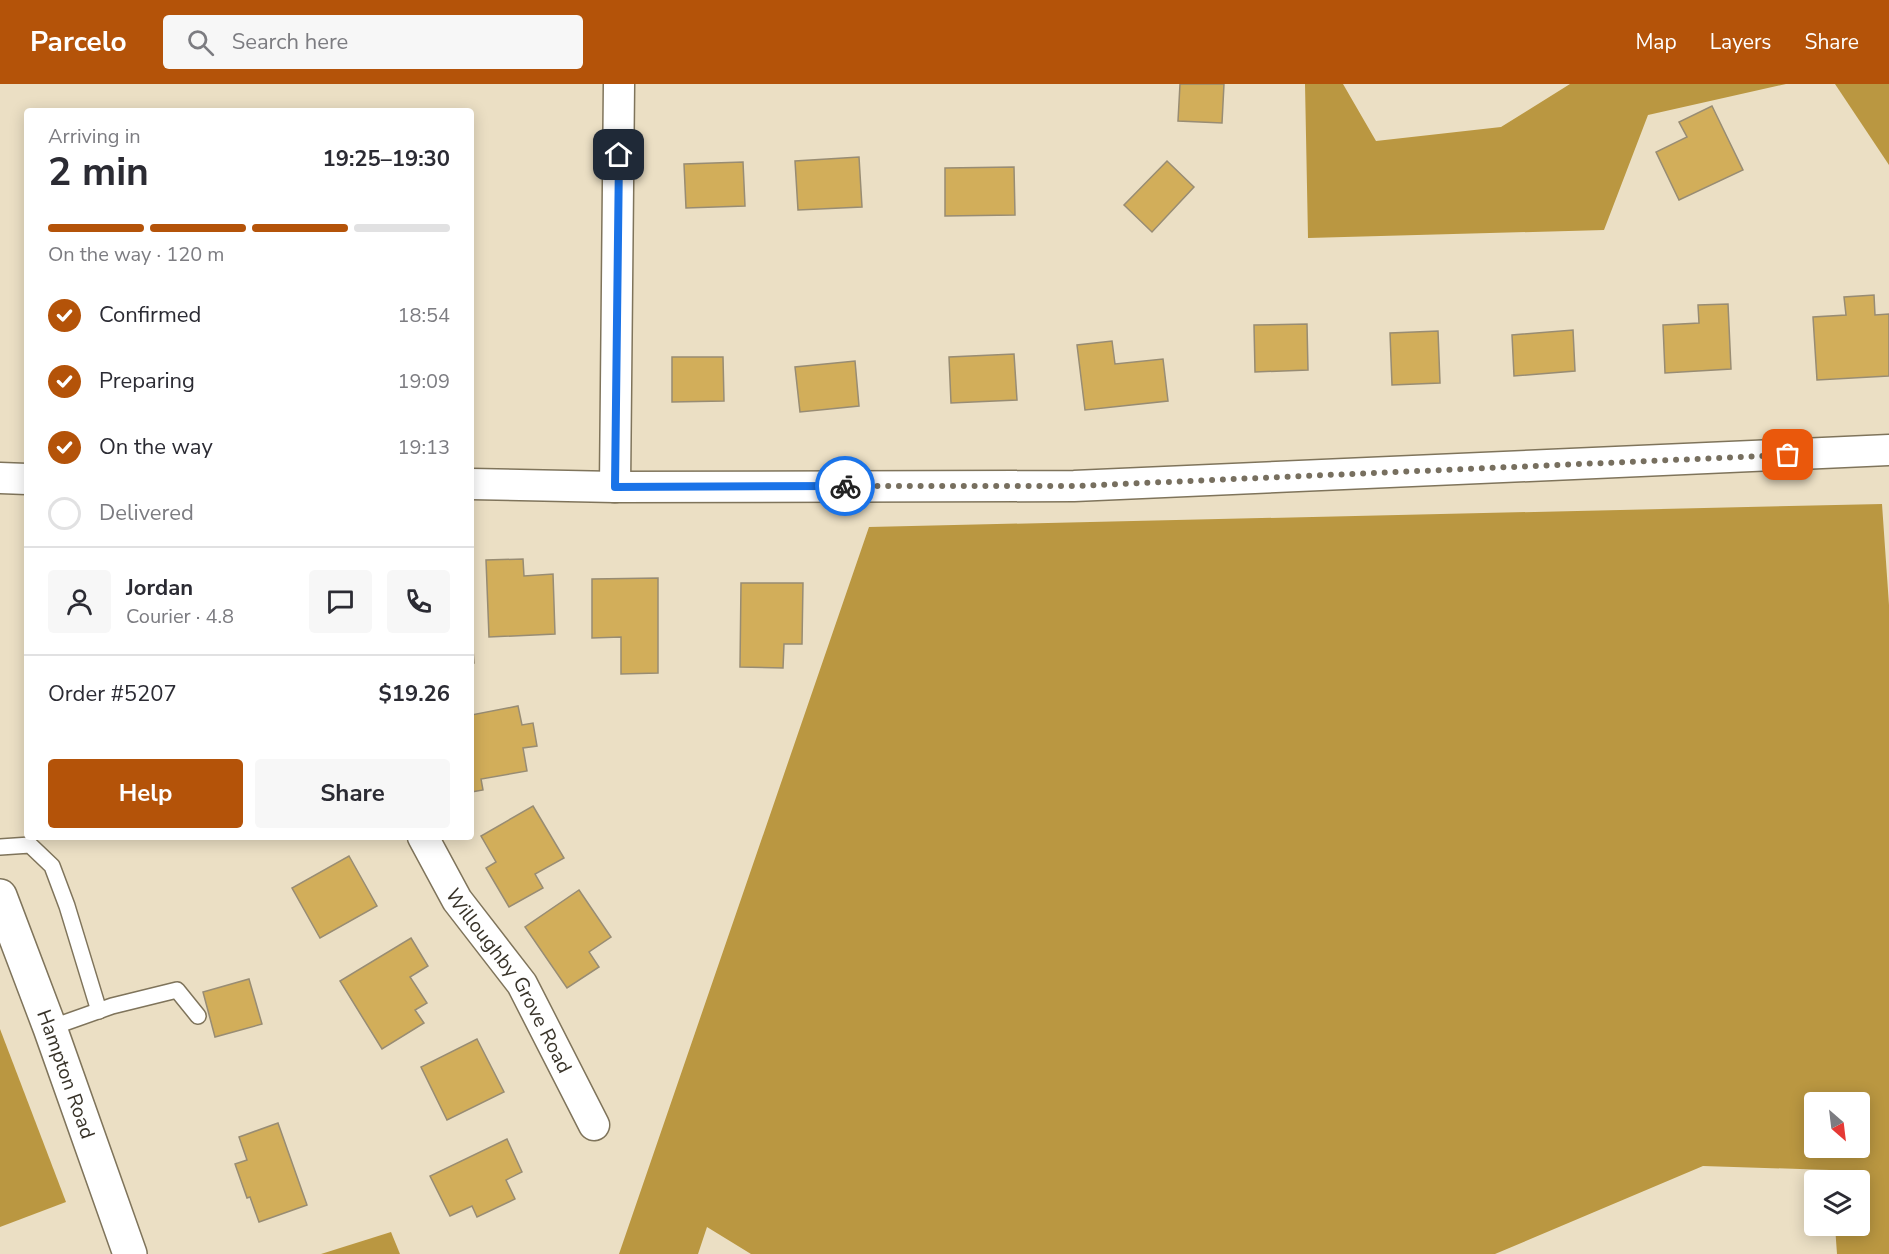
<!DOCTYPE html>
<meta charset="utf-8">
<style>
body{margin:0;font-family:"Nunito Sans",sans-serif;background:#f7f7f7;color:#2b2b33;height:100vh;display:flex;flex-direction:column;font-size:22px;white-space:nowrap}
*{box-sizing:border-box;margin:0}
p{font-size:20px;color:#7c7c81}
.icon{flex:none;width:33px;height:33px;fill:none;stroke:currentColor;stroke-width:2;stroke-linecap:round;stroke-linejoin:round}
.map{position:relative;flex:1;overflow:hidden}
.side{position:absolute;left:24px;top:24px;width:450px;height:732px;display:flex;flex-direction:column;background:#fff;border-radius:6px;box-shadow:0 3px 15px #0003}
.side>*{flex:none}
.needle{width:39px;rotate:152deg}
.controls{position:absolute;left:1804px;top:1008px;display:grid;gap:12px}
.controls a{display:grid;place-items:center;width:66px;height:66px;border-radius:6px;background:#fff;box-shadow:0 3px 15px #0003;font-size:30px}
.pin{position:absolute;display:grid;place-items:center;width:51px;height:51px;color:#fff;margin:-26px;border-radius:12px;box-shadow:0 3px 9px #0006}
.courier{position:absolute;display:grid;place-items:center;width:60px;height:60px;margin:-30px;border:4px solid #1a73e8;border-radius:50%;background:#fff;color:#222;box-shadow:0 2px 8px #0007}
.head em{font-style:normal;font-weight:700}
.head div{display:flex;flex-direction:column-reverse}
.head{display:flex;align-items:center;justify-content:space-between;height:102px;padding:0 24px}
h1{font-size:39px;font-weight:700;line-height:45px}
.bar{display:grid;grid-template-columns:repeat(4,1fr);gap:9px 6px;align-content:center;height:72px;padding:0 24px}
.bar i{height:8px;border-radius:4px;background:#e1e1e2}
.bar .current{background:#b45309}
.bar p{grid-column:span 4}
.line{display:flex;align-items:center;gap:15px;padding:0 24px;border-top:2px solid #e1e1e2}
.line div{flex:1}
.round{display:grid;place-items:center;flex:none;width:63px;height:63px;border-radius:6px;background:#f7f7f7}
ol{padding:0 24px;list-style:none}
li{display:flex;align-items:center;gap:18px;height:66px}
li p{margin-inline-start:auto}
li .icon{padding:6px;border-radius:50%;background:#b45309;color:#fff;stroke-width:4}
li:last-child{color:#7c7c81}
li i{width:33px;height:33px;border:3px solid #e1e1e2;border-radius:50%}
.action{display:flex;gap:12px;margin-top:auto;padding:12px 24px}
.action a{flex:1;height:69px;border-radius:6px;background:#b45309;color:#fff;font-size:24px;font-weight:700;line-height:69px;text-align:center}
.action a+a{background:#f7f7f7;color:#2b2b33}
header{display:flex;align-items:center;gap:36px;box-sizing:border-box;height:84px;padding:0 30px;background:#b45309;color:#fff}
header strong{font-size:28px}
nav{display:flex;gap:33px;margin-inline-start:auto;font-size:21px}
.search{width:420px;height:54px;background:#f7f7f7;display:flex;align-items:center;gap:15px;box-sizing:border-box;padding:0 21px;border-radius:6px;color:#7c7c81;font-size:22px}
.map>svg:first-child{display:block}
.forest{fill:#ba9741;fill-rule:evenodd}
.building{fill:#d2ae5a;stroke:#988c73;stroke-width:1.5}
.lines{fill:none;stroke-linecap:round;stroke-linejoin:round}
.lane-casing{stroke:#7f745b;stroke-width:18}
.street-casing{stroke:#7f745b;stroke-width:33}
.secondary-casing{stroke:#7f745b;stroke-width:36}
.lane{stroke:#fff;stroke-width:15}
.street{stroke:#fff;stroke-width:30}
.secondary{stroke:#fff;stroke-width:33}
.done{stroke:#776f5f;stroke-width:6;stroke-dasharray:0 10.8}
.route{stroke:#1a73e8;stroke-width:8}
.labels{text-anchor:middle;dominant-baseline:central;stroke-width:4.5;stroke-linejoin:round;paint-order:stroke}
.street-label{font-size:20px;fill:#383329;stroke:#fff}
</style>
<header>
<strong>Parcelo</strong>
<div class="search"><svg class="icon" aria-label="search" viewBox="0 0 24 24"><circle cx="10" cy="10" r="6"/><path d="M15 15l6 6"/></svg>Search here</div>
<nav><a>Map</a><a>Layers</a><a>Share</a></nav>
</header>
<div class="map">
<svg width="1889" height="1170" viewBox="0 0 1889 1170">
<rect width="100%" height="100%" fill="#ebdfc4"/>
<g class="forest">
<polygon points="1305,0 1343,0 1376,57 1501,43 1570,0 1786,0 1648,31 1604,146 1308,154"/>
<polygon points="1835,0 1889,0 1889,81"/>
<path d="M1882 420 1889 521V1170H1837L1835 1142H1860V1096H1831L1830 1086 1703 1082 1495 1170H751L707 1143 698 1170H619L869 443ZM1860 1018V1064H1815V1018Z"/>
<polygon points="0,945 66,1118 0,1143"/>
<polygon points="391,1148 400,1170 321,1170"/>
</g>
<g class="building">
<polygon points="1180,0 1224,0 1222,39 1178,37"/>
<polygon points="1712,22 1743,86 1679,116 1656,68 1687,53 1679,38"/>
<polygon points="859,73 862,123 798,126 795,77"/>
<polygon points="1167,77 1194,103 1152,148 1124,121"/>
<polygon points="743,78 745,122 686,124 684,80"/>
<polygon points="1014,83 1015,131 945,132 945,84"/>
<polygon points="1874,211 1875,231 1889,230 1889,292 1817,296 1813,233 1846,231 1844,213"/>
<polygon points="1728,220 1731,285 1665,289 1663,241 1699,239 1698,221"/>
<polygon points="1307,240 1308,286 1255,288 1254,241"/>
<polygon points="1573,246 1575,287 1514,292 1512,251"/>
<polygon points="1438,247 1440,299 1392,301 1390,249"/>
<polygon points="1112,257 1115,280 1163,275 1168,317 1085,326 1077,261"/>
<polygon points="1014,270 1017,316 951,319 949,273"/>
<polygon points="672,273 723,273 724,317 672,318"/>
<polygon points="855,277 859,322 800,328 795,283"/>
<polygon points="523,475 524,492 553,490 555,550 489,553 486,476"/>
<polygon points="658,494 658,589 621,590 621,553 592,554 592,495"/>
<polygon points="741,499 803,499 802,560 784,560 783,584 740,583"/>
<polygon points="471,538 474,579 471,579"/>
<polygon points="518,622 522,641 533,639 537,662 523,664 527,687 481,695 483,706 471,708 471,631"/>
<polygon points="533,722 564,774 535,790 543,804 509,823 486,784 496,778 481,752"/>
<polygon points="349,772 377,822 320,854 292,804"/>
<polygon points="579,806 611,853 589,868 599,883 567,904 525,843"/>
<polygon points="411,854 428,882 410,893 427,919 415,926 424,939 382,965 340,897"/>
<polygon points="249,895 262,940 215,953 203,908"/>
<polygon points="477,955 504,1008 447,1036 421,983"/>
<polygon points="278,1039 307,1121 259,1138 250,1113 247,1114 235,1080 247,1076 239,1053"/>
<polygon points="507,1055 522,1088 506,1096 515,1115 477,1133 472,1122 450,1132 430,1092"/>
</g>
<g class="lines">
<g class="lane-casing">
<g id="lane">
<polyline points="0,763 30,761 52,782 67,822 99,927"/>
<polyline points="50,944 112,922 177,906 198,932"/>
</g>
</g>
<g class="street-casing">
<g id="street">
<polyline points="0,394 27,395"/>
<polyline points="471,400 615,403 1074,402 1889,366"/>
<polyline points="615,403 619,0"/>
<path id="s1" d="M423 753 457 816 522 900 594 1041"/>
</g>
</g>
<g class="secondary-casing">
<g id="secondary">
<path id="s2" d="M0 812 50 944 130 1170"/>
</g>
</g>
<use href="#lane" class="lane"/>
<use href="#street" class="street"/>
<use href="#secondary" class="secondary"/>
</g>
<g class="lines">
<polyline class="done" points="845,402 1074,402 1788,371"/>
<polyline class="route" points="619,71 615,403 845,402"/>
</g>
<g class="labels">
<g class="street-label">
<text stroke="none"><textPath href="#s1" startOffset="168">Willoughby Grove Road</textPath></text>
<text stroke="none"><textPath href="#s2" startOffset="190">Hampton Road</textPath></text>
</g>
</g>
</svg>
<div class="controls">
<a><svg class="needle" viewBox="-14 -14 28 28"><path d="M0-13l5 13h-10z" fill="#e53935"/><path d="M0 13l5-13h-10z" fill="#7c7c81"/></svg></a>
<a><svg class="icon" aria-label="layers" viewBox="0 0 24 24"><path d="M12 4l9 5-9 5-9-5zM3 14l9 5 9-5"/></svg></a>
</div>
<div class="pin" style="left:1788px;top:371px;background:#ea580c"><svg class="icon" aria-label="bag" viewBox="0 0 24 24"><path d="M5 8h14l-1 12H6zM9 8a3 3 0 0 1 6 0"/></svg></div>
<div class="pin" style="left:619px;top:71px;background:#1f2937"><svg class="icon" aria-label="home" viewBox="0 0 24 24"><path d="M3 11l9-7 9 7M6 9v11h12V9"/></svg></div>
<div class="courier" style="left:845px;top:402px"><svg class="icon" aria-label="bike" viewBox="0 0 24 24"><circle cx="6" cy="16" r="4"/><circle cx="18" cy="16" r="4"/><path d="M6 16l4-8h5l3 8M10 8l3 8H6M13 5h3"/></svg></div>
<section class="side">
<div class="head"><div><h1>2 min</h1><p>Arriving in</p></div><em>19:25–19:30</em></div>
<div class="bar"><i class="current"></i><i class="current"></i><i class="current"></i><i></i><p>On the way · 120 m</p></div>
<ol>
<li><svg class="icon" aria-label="check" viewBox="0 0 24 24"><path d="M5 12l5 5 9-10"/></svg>Confirmed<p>18:54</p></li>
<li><svg class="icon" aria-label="check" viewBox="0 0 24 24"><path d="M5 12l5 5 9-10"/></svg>Preparing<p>19:09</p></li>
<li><svg class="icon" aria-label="check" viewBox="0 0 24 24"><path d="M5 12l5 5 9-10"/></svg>On the way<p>19:13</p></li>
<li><i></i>Delivered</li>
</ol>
<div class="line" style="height:108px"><a class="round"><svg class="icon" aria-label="person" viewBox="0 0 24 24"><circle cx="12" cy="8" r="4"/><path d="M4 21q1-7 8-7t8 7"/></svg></a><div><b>Jordan</b><p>Courier · 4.8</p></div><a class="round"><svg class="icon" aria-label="chat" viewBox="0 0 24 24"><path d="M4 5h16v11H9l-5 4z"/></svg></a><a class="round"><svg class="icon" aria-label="phone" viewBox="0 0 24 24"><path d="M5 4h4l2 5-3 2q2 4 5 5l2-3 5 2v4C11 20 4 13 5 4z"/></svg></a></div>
<div class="line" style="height:78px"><div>Order #5207</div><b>$19.26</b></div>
<div class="action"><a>Help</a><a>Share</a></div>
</section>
</div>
